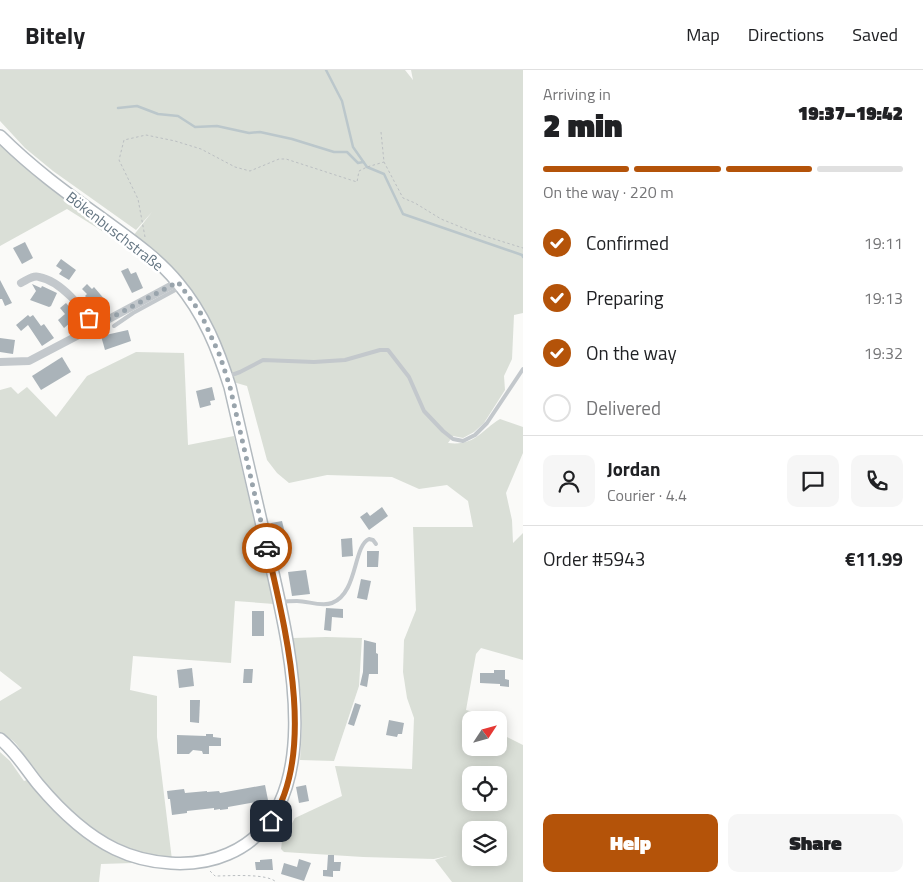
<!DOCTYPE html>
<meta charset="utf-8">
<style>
body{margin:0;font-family:"Titillium Web",sans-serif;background:#f6f6f6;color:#202124;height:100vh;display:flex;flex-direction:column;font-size:19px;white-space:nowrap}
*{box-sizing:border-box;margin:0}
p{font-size:16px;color:#757577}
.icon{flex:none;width:28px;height:28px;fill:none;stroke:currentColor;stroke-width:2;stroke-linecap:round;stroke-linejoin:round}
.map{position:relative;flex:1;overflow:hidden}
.sheet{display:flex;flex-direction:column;background:#fff;width:400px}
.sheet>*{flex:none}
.needle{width:32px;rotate:54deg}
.controls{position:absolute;left:462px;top:641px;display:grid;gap:10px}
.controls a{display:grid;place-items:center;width:45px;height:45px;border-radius:10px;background:#fff;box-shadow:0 2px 12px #0003;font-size:25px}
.pin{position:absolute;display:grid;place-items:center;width:42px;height:42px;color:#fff;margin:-21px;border-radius:10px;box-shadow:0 2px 8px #0006}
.courier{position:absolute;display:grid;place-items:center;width:50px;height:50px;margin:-25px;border:4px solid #b45309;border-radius:50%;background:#fff;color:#222;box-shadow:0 1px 6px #0007}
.summary em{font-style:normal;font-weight:800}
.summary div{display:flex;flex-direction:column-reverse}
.summary{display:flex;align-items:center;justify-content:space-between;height:85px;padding:0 20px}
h1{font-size:32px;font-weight:800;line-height:38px}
.bar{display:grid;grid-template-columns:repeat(4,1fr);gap:8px 5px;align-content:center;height:60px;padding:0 20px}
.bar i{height:6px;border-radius:4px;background:#e0e0e0}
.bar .active{background:#b45309}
.bar p{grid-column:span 4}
.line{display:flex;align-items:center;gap:12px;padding:0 20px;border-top:1px solid #e0e0e0}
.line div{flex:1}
.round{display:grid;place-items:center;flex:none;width:52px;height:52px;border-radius:10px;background:#f6f6f6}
ol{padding:0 20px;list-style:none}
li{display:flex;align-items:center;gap:15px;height:55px}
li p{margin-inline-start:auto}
li .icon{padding:5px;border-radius:50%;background:#b45309;color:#fff;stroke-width:4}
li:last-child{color:#757577}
li i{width:28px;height:28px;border:2px solid #e0e0e0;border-radius:50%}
.action{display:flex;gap:10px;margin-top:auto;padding:10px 20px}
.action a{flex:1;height:58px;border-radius:10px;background:#b45309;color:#fff;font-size:20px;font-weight:800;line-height:58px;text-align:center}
.action a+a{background:#f6f6f6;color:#202124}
header{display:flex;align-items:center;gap:30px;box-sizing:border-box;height:70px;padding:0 25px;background:#fff;border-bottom:1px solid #e0e0e0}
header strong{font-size:24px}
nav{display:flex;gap:28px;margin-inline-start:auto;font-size:18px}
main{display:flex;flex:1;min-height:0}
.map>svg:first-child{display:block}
.green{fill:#dadfd7;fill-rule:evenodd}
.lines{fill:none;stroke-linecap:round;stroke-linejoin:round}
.stream{stroke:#bbc7cb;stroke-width:2.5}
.building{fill:#aab3b9}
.secondary-casing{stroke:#b3babf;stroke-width:14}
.path{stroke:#bbbfc2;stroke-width:1;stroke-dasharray:2.5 2.5;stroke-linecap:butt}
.service{stroke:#c3c8cc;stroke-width:4}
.minor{stroke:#c3c8cc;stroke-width:8}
.secondary{stroke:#fff;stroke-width:11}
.done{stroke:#99a4ac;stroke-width:5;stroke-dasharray:0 9}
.route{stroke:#b45309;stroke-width:6}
.labels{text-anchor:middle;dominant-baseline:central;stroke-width:5;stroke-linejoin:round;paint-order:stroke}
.street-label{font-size:15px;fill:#657683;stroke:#fff}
</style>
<header>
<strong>Bitely</strong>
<nav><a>Map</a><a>Directions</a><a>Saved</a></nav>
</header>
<main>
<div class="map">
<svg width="523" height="812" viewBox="0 0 523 812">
<rect width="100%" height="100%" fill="#fafaf8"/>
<g class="green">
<path d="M0 0H405L413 10 411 0H523V243L514 245 512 289 504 306 505 320 484 353 474 362 463 368 453 366 448 373C476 376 480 361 500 349L523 357V383L506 423 512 450 513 473 523 463V590L481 578 476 584 466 640 488 646 490 650H471V678H499V663L523 675V812H452L435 790 447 786 434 789 363 787 284 782 281 779 282 771 295 748 342 726 335 696 412 699 414 648 407 628 403 602 404 570 416 540 413 457H473L468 431 447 415 419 419 392 407 327 405 289 413 277 403 267 390 247 316 233 312C222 278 211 247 190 218 174 198 152 182 133 166L152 142 136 160 53 101 25 78 0 51ZM471 705H499V732H471ZM471 760H499V788H471Z"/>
<path d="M2 75C42 111 84 142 128 173L126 176 67 139 0 176V76Z"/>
<path d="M136 282 184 283 188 375 234 366 274 534 235 531 231 593 133 586 130 620 157 626V667L173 798 133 793 101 794 99 812H0V682L10 691 24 711 27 710C23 686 24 674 0 663V631L22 618 0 601V320L11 317 18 324 27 317 56 347 87 306Z"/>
<polygon points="326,567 362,568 359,616 334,691 300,690 302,659 301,627 293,568"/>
</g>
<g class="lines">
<g class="stream">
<polyline points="326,0 342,31 353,77 367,97 384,104 403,144 522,185 523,187"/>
<polyline points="118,38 137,36 158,44 178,46 195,57 217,56 249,63 260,62 292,69 334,82 347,82 358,93 363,92"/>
</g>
</g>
<g class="building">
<polygon points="25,172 33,188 22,194 13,178"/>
<polygon points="61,189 76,200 69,210 59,204 62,200 56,196"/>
<polygon points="128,198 131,204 136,202 143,218 132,223 121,201"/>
<polygon points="0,210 12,233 5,236 2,229 0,229"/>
<polygon points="32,214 41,218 42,216 57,223 51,236 49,237 30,230 36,221"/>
<polygon points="87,214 92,219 94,217 106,231 98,240 85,226 87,224 82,219"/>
<polygon points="66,233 73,241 71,243 76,248 64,258 58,250 65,244 60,238"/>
<polygon points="28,245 30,247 33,245 41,256 44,254 54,268 42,276 28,255 21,261 16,255"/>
<polygon points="128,260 131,271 105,280 101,266"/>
<polygon points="0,268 15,270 13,284 0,282"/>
<polygon points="62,287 71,302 41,320 32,306"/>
<polygon points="212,317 215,330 210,331 211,335 200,338 196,321"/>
<polygon points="382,437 388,446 369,460 360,447 367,442 370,446"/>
<polygon points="282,451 285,463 274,466 271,453"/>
<polygon points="352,468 353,486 342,487 341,469"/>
<polygon points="367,481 379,481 378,497 367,497"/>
<polygon points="306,500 310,524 292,526 288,502"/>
<polygon points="361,509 371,511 367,530 357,528"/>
<polygon points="326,538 343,539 343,548 332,547 331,561 324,560"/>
<rect x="252" y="541" width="12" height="25"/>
<polygon points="364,570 376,573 376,583 378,584 378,604 369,604 367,617 360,615 363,602"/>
<polygon points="192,598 194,616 179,618 177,600"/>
<polygon points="244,599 253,599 252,613 243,613"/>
<polygon points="494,600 505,600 505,609 509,610 509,617 500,616 500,614 480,613 480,603 494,603"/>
<polygon points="190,630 200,630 199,653 190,652"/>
<polygon points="355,633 361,635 354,656 348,654"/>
<polygon points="389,650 404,653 402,664 398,664 397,667 386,665"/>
<polygon points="206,664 213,664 213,667 221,668 221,676 209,676 209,684 203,684 202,681 193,680 189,684 177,684 177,665 206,666"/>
<polygon points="265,715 268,730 228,737 228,739 220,740 220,739 214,740 214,738 187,741 187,743 172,745 170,729 168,729 167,721 184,719 185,723 207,721 207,722 219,721 220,723"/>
<polygon points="306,715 309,731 299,733 296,717"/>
<polygon points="328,785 334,785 334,792 341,792 340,801 333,801 333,807 323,806 323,800 327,800"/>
<polygon points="272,789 273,800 256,800 255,792 260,792 260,790"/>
<polygon points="299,789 311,793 304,811 281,804 284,793 297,797"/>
</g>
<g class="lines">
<g class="secondary-casing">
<path id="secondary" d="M0 66C31 97 65 122 100 147 127 167 157 187 178 213 204 244 218 279 230 317 242 370 255 424 267 477 286 562 335 738 228 784 194 799 148 795 115 779 84 764 59 739 38 714 25 698 16 682 0 669"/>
</g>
<g class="path">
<polyline points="381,62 384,92 403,128 415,133 441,149 478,164 523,178"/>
<polyline points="145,167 138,129 119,90 124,70 146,65 175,71 201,79 235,97 250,101 279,89 286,89 357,112 359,101 367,97 384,92"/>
<path d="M210 801 215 806C229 806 267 803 276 812"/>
</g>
<g class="service">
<polyline points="114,256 133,243 179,218"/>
<polyline points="229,306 240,302 263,290 314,292 345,290 380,280 388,280 409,307 424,341 443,361 453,369 463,371 475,365 487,353 523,299"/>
<path d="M282 532C287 531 292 531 297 531 308 531 321 537 332 533 358 523 353 476 369 469L373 470 376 474"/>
</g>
<g class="minor">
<path d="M21 213C27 210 33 205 39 207 61 211 84 239 94 257L178 212"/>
<polyline points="0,292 29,291 94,257"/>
</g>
<use href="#secondary" class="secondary"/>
</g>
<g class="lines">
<polyline class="done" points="89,248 94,257 178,212 200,242 220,286 230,317 267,478"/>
<path class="route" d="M267 478C284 554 318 681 271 751"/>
</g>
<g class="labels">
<g class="street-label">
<text transform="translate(115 161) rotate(38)">Bökenbuschstraße</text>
</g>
</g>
</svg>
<div class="controls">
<a><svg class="needle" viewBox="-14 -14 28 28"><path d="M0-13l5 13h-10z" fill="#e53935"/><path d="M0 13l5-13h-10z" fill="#757577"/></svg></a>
<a><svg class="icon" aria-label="locate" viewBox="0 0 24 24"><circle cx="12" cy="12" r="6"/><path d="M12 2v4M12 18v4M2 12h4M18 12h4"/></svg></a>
<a><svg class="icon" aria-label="layers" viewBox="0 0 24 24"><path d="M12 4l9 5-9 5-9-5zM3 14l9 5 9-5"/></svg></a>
</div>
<div class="pin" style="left:89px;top:248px;background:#ea580c"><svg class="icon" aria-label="bag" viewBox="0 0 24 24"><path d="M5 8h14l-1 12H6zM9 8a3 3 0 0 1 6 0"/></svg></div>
<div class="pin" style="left:271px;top:751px;background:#1f2937"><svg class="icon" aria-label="home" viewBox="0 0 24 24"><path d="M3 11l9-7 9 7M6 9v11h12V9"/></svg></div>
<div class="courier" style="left:267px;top:478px"><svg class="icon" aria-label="car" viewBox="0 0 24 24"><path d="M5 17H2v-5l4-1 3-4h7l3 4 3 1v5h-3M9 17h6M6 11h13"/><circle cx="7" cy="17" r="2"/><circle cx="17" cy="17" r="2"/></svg></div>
</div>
<section class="sheet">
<div class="summary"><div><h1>2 min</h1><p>Arriving in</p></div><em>19:37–19:42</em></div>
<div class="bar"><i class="active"></i><i class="active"></i><i class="active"></i><i></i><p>On the way · 220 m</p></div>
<ol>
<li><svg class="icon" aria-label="check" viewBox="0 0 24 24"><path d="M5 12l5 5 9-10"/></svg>Confirmed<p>19:11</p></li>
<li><svg class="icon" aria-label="check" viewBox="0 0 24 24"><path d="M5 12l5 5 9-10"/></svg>Preparing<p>19:13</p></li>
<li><svg class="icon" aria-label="check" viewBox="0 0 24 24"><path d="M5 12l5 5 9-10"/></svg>On the way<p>19:32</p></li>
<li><i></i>Delivered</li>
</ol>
<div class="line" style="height:90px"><a class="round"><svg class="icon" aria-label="person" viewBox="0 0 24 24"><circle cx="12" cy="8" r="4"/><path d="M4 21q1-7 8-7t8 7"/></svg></a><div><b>Jordan</b><p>Courier · 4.4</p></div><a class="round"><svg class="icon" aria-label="chat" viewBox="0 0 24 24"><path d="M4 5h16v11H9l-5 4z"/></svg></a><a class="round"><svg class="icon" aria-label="phone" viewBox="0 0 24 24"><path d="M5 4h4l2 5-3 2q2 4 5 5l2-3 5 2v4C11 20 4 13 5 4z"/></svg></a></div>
<div class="line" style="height:65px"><div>Order #5943</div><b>€11.99</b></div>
<div class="action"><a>Help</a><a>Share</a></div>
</section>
</main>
